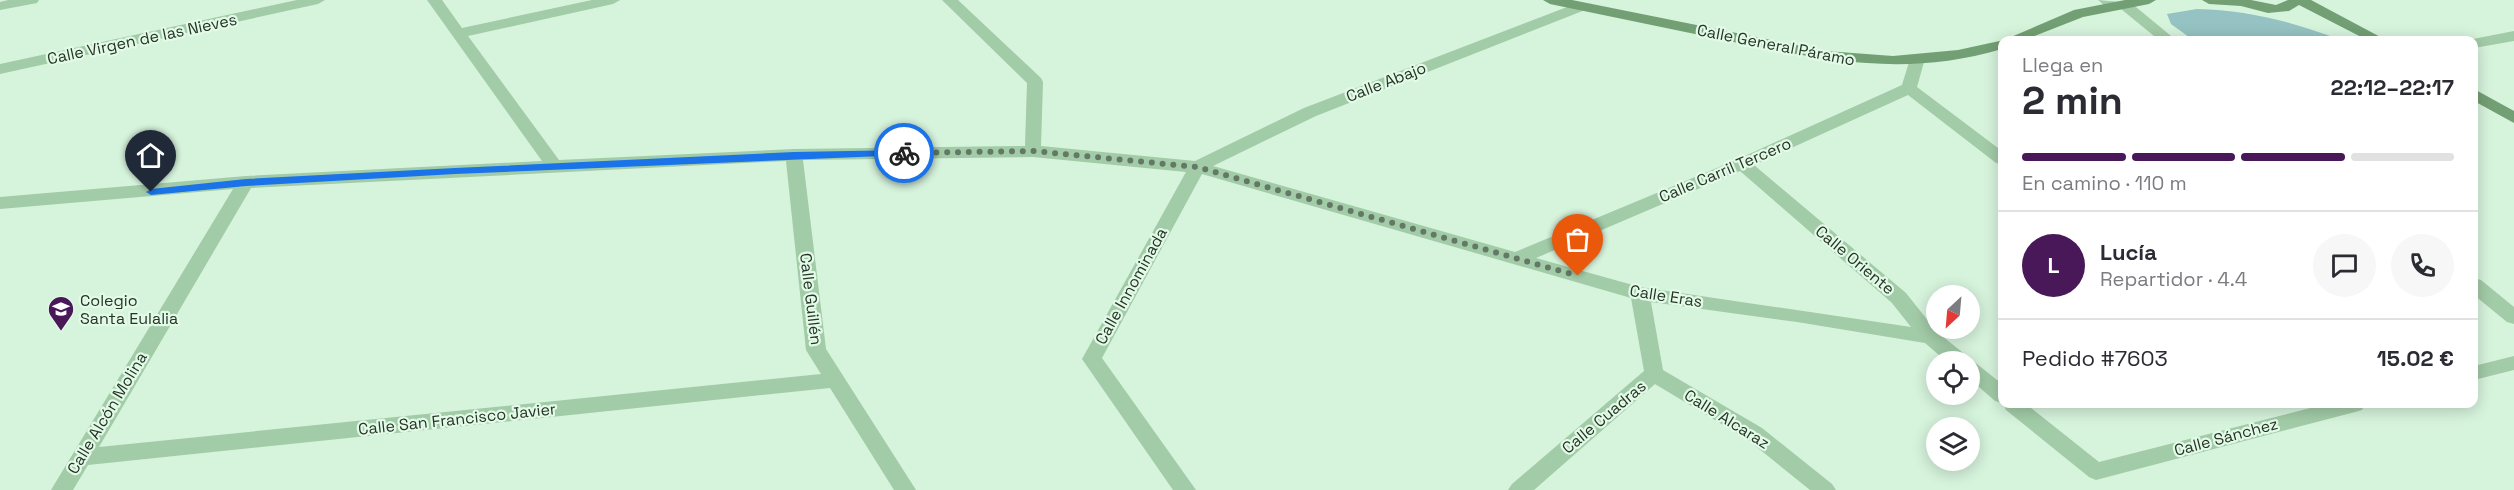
<!DOCTYPE html>
<html lang="es">
<meta charset="utf-8">
<style>
body{margin:0;font-family:"Space Grotesk",sans-serif;background:#f7f7f7;color:#2b2b33;height:100vh;display:flex;flex-direction:column;font-size:22px;white-space:nowrap}
*{box-sizing:border-box;margin:0}
p{font-size:20px;color:#7c7c81}
.icon{flex:none;width:33px;height:33px;fill:none;stroke:currentColor;stroke-width:2;stroke-linecap:round;stroke-linejoin:round}
.map{position:relative;flex:1;overflow:hidden}
.details{position:absolute;left:1998px;top:36px;width:480px;height:372px;display:flex;flex-direction:column;background:#fff;border-radius:12px;box-shadow:0 3px 15px #0003}
.details>*{flex:none}
.needle{width:39px;rotate:206deg}
.tools{position:absolute;left:1926px;top:285px;display:grid;gap:12px}
.tools a{display:grid;place-items:center;width:54px;height:54px;border-radius:50%;background:#fff;box-shadow:0 3px 15px #0003;font-size:30px}
.pin{position:absolute;display:grid;place-items:center;width:51px;height:51px;color:#fff;margin:-62px -26px;border-radius:50% 50% 50% 0;rotate:-45deg;box-shadow:0 0 6px #0007}
.pin .icon{rotate:45deg}
.courier{position:absolute;display:grid;place-items:center;width:60px;height:60px;margin:-30px;border:4px solid #1a73e8;border-radius:50%;background:#fff;color:#222;box-shadow:0 2px 8px #0007}
.overview em{font-style:normal;font-weight:600}
.overview div{display:flex;flex-direction:column-reverse}
.overview{display:flex;align-items:center;justify-content:space-between;height:102px;padding:0 24px}
h1{font-size:39px;font-weight:600;line-height:45px}
.bar{display:grid;grid-template-columns:repeat(4,1fr);gap:9px 6px;align-content:center;height:72px;padding:0 24px}
.bar i{height:8px;border-radius:4px;background:#e1e1e2}
.bar .selected{background:#481859}
.bar p{grid-column:span 4}
.line{display:flex;align-items:center;gap:15px;padding:0 24px;border-top:2px solid #e1e1e2}
.line div{flex:1}
.round{display:grid;place-items:center;flex:none;width:63px;height:63px;border-radius:32px;background:#f7f7f7}
.map>svg:first-child{display:block}
.green{fill:#95c2c2}
.lines{fill:none;stroke-linecap:round;stroke-linejoin:round}
.street{fill:#a2cba7;fill-rule:evenodd}
.secondary{fill:#739f74;fill-rule:evenodd}
.route{fill:#1a73e8}
.done{stroke:#637865;stroke-width:6;stroke-dasharray:0 10.8}
.labels{text-anchor:middle;dominant-baseline:central;stroke-width:4.5;stroke-linejoin:round;paint-order:stroke}
.street-label{font-size:16px;fill:#253525;stroke:#e2fae7}
.poi-label{font-size:16px;fill:#253525;stroke:#e2fae7;text-anchor:start}
</style>
<div class="map">
<svg width="2514" height="490" viewBox="0 0 2514 490">
<rect width="100%" height="100%" fill="#d6f3dc"/>
<path class="green" d="M2197 9C2247 10 2294 22 2340 40H2193L2171 24 2167 14Z"/>
<g class="lines">
<g class="street">
<polygon points="8,0 39,0 37,3 0,10 0,2"/>
<polygon points="297,0 325,0 318,4 0,74 0,64"/>
<path d="M427 0H442L462 28 592 0H620L613 4 468 36 559 160 794 149 1025 146 1027 83 942 0H958L1041 78 1043 82 1041 146 1195 161 1304 108 1575 4H1585L1587 7 1585 10 1316 116 1213 166 1515 252 1736 160 1902 85 1910 59H1922L1924 62 1917 87 2002 151V164L1996 163 1908 95 1754 165 1906 293 1937 332 2002 384V403L1995 401 1970 379V362H1947L1925 343 1797 322 1651 302 1663 370 1762 428 1832 484 1836 490H1810L1748 440 1655 384 1534 490H1508L1512 484 1644 371 1631 298 1202 174 1102 358 1196 490H1173L1082 359 1186 172 1033 157 803 160 826 349 916 490H894L830 388 88 465 73 490H51L233 189 0 209V197L246 176 542 161ZM786 161 806 350 821 374 99 447 251 188ZM1740 171 1892 303 1911 327 1640 287 1536 258Z"/>
<polygon points="2098,0 2131,3 2176,40 2159,40 2121,9 2110,10"/>
<polygon points="2514,31 2514,41 2474,48 2474,40 2468,40"/>
<polygon points="2474,278 2481,280 2514,307 2514,324 2507,322 2474,295"/>
<polygon points="2514,356 2514,370 2474,380 2474,366"/>
<polygon points="2003,404 2026,404 2099,462 2326,404 2365,404 2362,410 2355,412 2096,480 2089,477 2006,410"/>
</g>
<g class="secondary">
<path d="M1543 0H1572L1826 51 1893 56 1958 50 2004 40 2074 10 2125 0H2156L2149 4 2083 17 2024 40H2002V49C1904 78 1822 60 1724 40 1666 28 1608 16 1550 4Z"/>
<polygon points="2202,0 2251,0 2276,5 2288,0 2311,0 2386,40 2367,40 2299,5 2289,11 2268,13 2241,6 2209,4"/>
<polygon points="2474,89 2514,111 2514,123 2474,101"/>
</g>
</g>
<polygon class="route" points="904,150 908,153 907,155 455,174 246,186 151,195 146,192 151,189 246,179 455,168 794,152"/>
<g class="lines">
<polyline class="done" points="904,153 1033,151 1197,167 1578,276"/>
</g>
<defs>
<g id="school-pin" transform="scale(1.35)"><path d="M0 17L-7.5 6A9.5 9.5 0 1 1 7.5 6Z" fill="#481859" stroke="#e2fae7"/><path d="M0-5L7-2L0 1L-7-2ZM-4 1L0 2.5L4 1V4Q0 6-4 4Z" fill="#fff"/></g>
</defs>
<g fill-rule="evenodd">
<use href="#school-pin" x="61" y="309"/>
</g>
<g class="labels">
<g class="street-label">
<text transform="translate(142 39) rotate(-12)">Calle Virgen de las Nieves</text>
<text transform="translate(1776 45) rotate(11)">Calle General Páramo</text>
<text transform="translate(1386 82) rotate(-21)">Calle Abajo</text>
<text transform="translate(1725 170) rotate(-23)">Calle Carril Tercero</text>
<text transform="translate(1855 260) rotate(40)">Calle Oriente</text>
<text transform="translate(1131 286) rotate(-61)">Calle Innominada</text>
<text transform="translate(1666 296) rotate(9)">Calle Eras</text>
<text transform="translate(811 299) rotate(83)">Calle Guillén</text>
<text transform="translate(107 413) rotate(-59)">Calle Alcón Molina</text>
<text transform="translate(1604 417) rotate(-40)">Calle Cuadras</text>
<text transform="translate(457 419) rotate(-6)">Calle San Francisco Javier</text>
<text transform="translate(1727 419) rotate(32)">Calle Alcaraz</text>
<text transform="translate(2226 437) rotate(-15)">Calle Sánchez</text>
</g>
<g class="poi-label">
<text x="80" y="300">Colegio<tspan x="80" dy="18">Santa Eulalia</tspan></text>
</g>
</g>
</svg>
<div class="tools">
<a><svg class="needle" viewBox="-14 -14 28 28"><path d="M0-13l5 13h-10z" fill="#e53935"/><path d="M0 13l5-13h-10z" fill="#7c7c81"/></svg></a>
<a><svg class="icon" aria-label="locate" viewBox="0 0 24 24"><circle cx="12" cy="12" r="6"/><path d="M12 2v4M12 18v4M2 12h4M18 12h4"/></svg></a>
<a><svg class="icon" aria-label="layers" viewBox="0 0 24 24"><path d="M12 4l9 5-9 5-9-5zM3 14l9 5 9-5"/></svg></a>
</div>
<div class="pin" style="left:1578px;top:276px;background:#ea580c"><svg class="icon" aria-label="bag" viewBox="0 0 24 24"><path d="M5 8h14l-1 12H6zM9 8a3 3 0 0 1 6 0"/></svg></div>
<div class="pin" style="left:151px;top:192px;background:#1f2937"><svg class="icon" aria-label="home" viewBox="0 0 24 24"><path d="M3 11l9-7 9 7M6 9v11h12V9"/></svg></div>
<div class="courier" style="left:904px;top:153px"><svg class="icon" aria-label="bike" viewBox="0 0 24 24"><circle cx="6" cy="16" r="4"/><circle cx="18" cy="16" r="4"/><path d="M6 16l4-8h5l3 8M10 8l3 8H6M13 5h3"/></svg></div>
<section class="details">
<div class="overview"><div><h1>2 min</h1><p>Llega en</p></div><em>22:12–22:17</em></div>
<div class="bar"><i class="selected"></i><i class="selected"></i><i class="selected"></i><i></i><p>En camino · 110 m</p></div>
<div class="line" style="height:108px"><b class="round" style="background:#481859;color:#fff">L</b><div><b>Lucía</b><p>Repartidor · 4.4</p></div><a class="round"><svg class="icon" aria-label="chat" viewBox="0 0 24 24"><path d="M4 5h16v11H9l-5 4z"/></svg></a><a class="round"><svg class="icon" aria-label="phone" viewBox="0 0 24 24"><path d="M5 4h4l2 5-3 2q2 4 5 5l2-3 5 2v4C11 20 4 13 5 4z"/></svg></a></div>
<div class="line" style="height:78px"><div>Pedido #7603</div><b>15.02 €</b></div>
</section>
</div>
